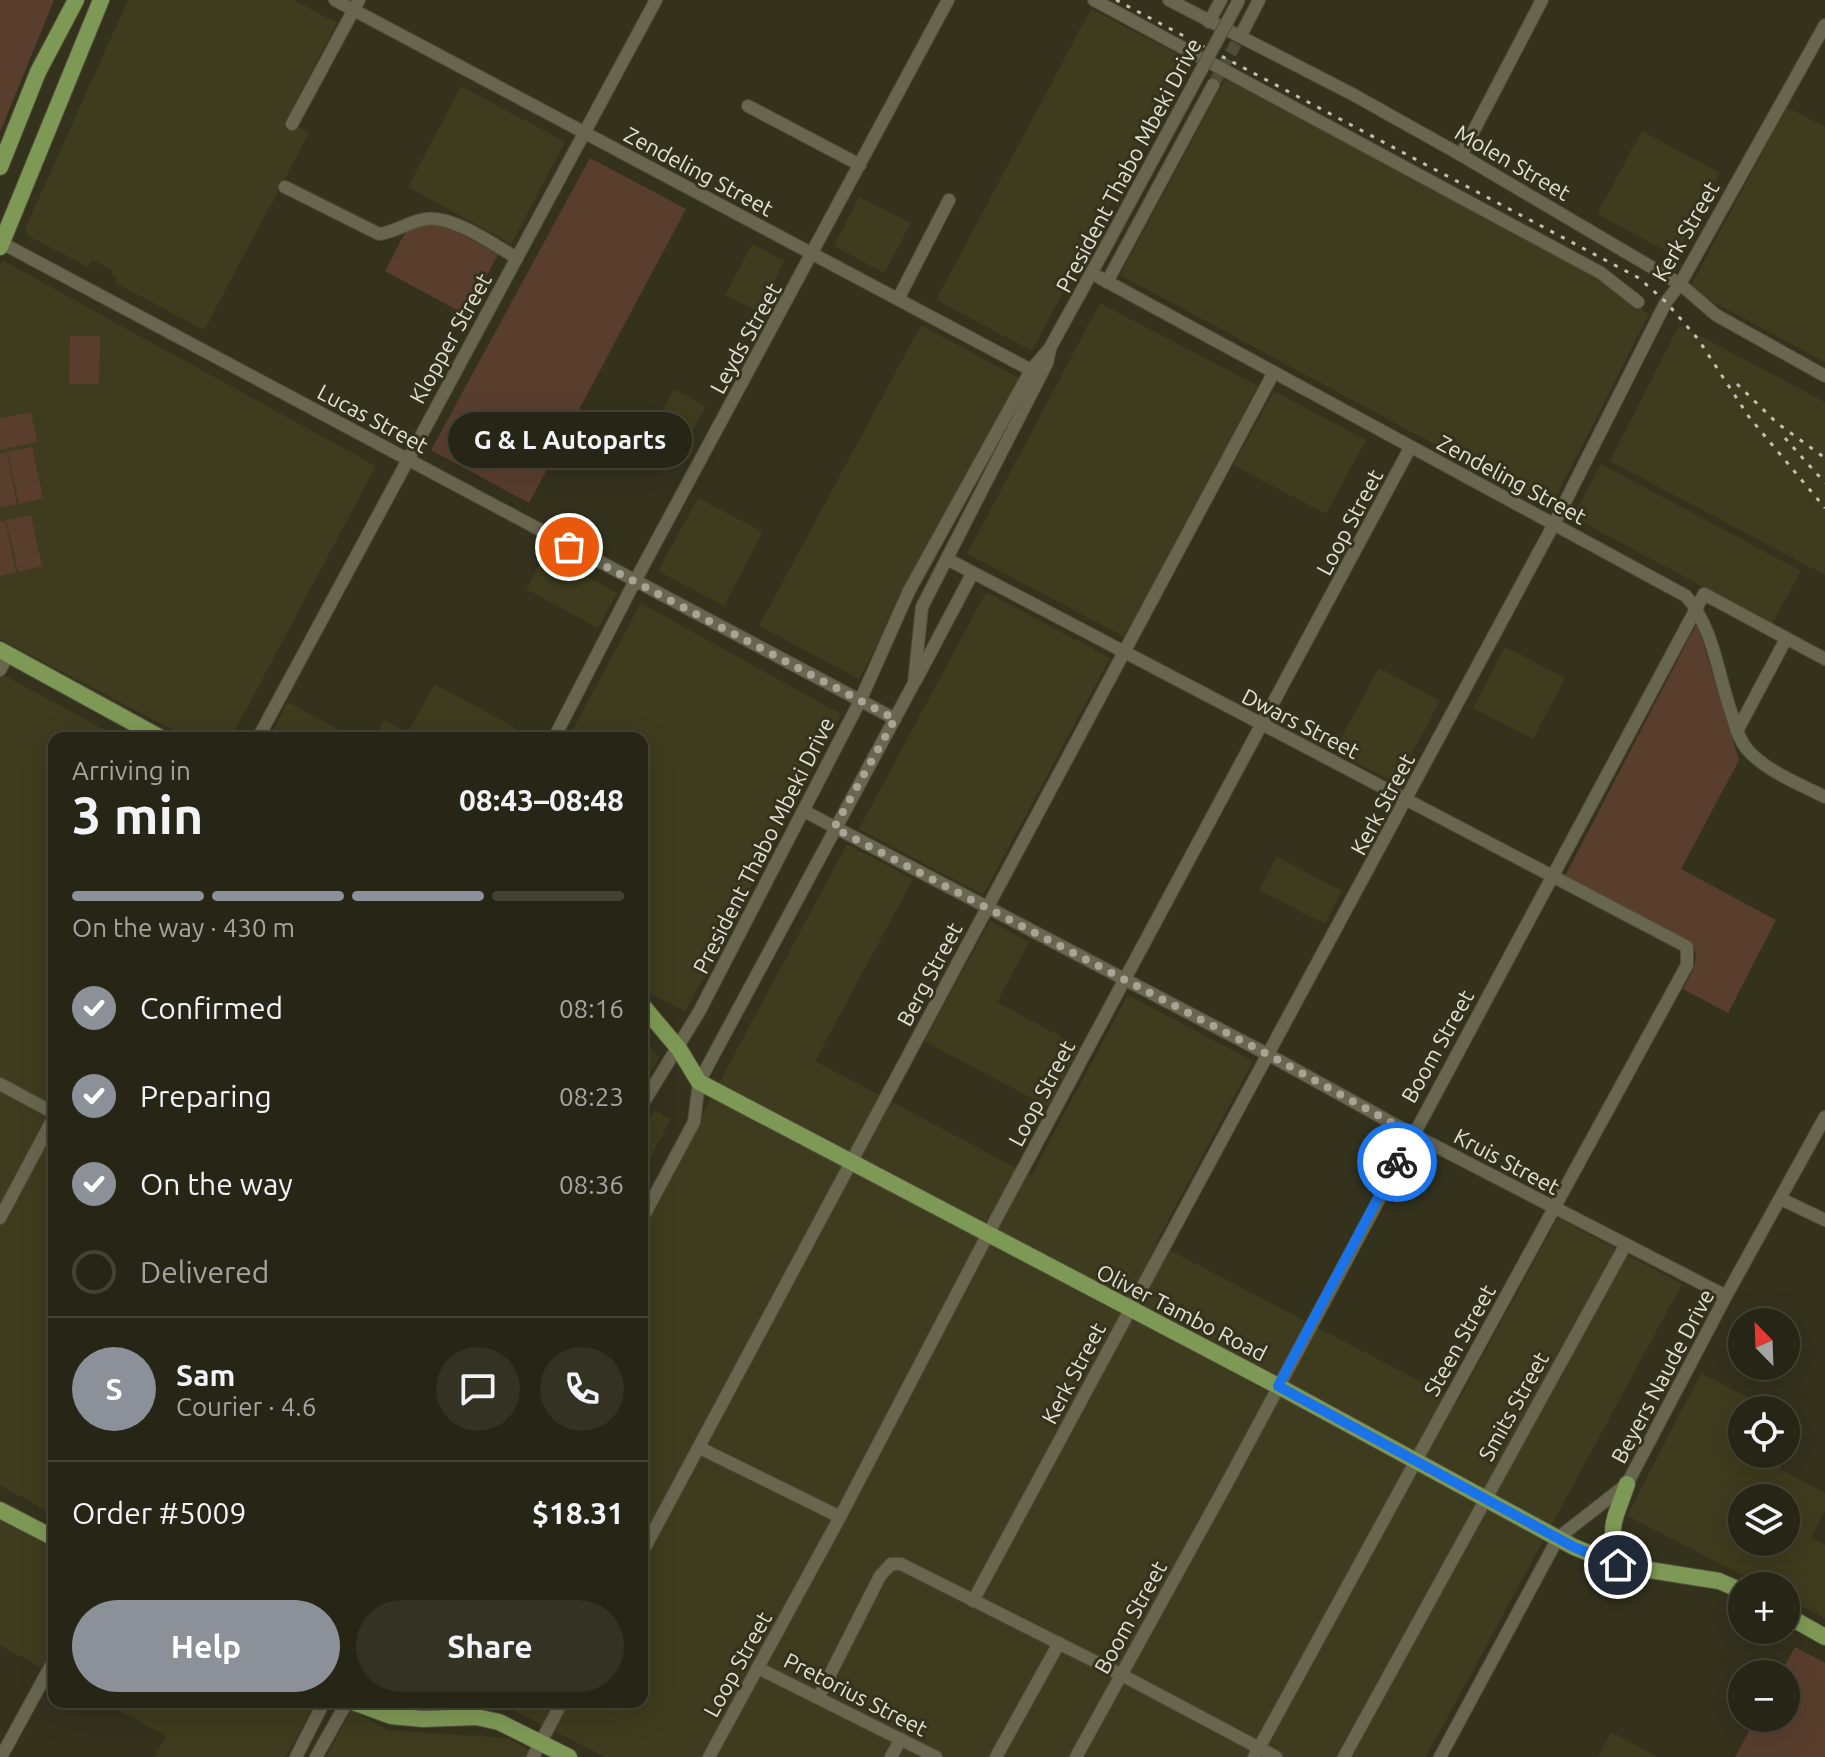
<!DOCTYPE html>
<meta charset="utf-8">
<style>
body{margin:0;font-family:Ubuntu,sans-serif;background:#333223;color:#f1f3f6;height:100vh;display:flex;flex-direction:column;font-size:30px;white-space:nowrap}
*{box-sizing:border-box;margin:0}
p{font-size:26px;color:#a4a5a1}
.icon{flex:none;width:44px;height:44px;fill:none;stroke:currentColor;stroke-width:2;stroke-linecap:round;stroke-linejoin:round}
.map{position:relative;flex:1;overflow:hidden}
.drawer{position:absolute;left:48px;top:732px;width:600px;height:976px;display:flex;flex-direction:column;background:#272616;border-radius:16px;box-shadow:0 8px 32px #0002,0 0 0 2px #434335}
.drawer>*{flex:none}
.needle{width:52px;rotate:337deg}
.tools{position:absolute;left:1728px;top:1308px;display:grid;gap:16px}
.tools a{display:grid;place-items:center;width:72px;height:72px;border-radius:50%;background:#272616;box-shadow:0 8px 32px #0002,0 0 0 2px #434335;font-size:40px}
.pin{position:absolute;display:grid;place-items:center;width:68px;height:68px;color:#fff;margin:-34px;border:4px solid #fff;border-radius:50%;box-shadow:0 2px 8px #0007}
.courier{position:absolute;display:grid;place-items:center;width:80px;height:80px;margin:-40px;border:6px solid #1a73e8;border-radius:50%;background:#fff;color:#222;box-shadow:0 2px 10px #0007}
.bubble{position:absolute;height:56px;border-radius:28px;background:#272616;box-shadow:0 8px 32px #0002,0 0 0 2px #434335;font-size:26px;font-weight:700;line-height:56px;text-align:center}
.summary em{font-style:normal;font-weight:700}
.summary div{display:flex;flex-direction:column-reverse}
.summary{display:flex;align-items:center;justify-content:space-between;height:136px;padding:0 24px}
h1{font-size:52px;font-weight:700;line-height:60px}
.bar{display:grid;grid-template-columns:repeat(4,1fr);gap:12px 8px;align-content:center;height:96px;padding:0 24px}
.bar i{height:10px;border-radius:6px;background:#434335}
.bar .selected{background:#8c9099}
.bar p{grid-column:span 4}
.line{display:flex;align-items:center;gap:20px;padding:0 24px;border-top:2px solid #434335}
.line div{flex:1}
.round{display:grid;place-items:center;flex:none;width:84px;height:84px;border-radius:42px;background:#333223}
ol{padding:0 24px;list-style:none}
li{display:flex;align-items:center;gap:24px;height:88px}
li p{margin-inline-start:auto}
li .icon{padding:8px;border-radius:50%;background:#8c9099;color:#fff;stroke-width:4}
li:last-child{color:#a4a5a1}
li i{width:44px;height:44px;border:4px solid #434335;border-radius:50%}
.primary-button{display:flex;gap:16px;margin-top:auto;padding:16px 24px}
.primary-button a{flex:1;height:92px;border-radius:48px;background:#8c9099;color:#fff;font-size:32px;font-weight:700;line-height:92px;text-align:center}
.primary-button a+a{background:#333223;color:#f1f3f6}
.map>svg:first-child{display:block}
.built{fill:#3e3b1e;fill-rule:evenodd}
.green{fill:#593e2e}
.lines{fill:none;stroke-linecap:round;stroke-linejoin:round}
.minor-tunnel{stroke:#4e4d39;stroke-width:12;stroke-dasharray:12 6;stroke-linecap:butt}
.minor-casing{stroke:#504e3b;stroke-width:14}
.major-casing{stroke:#504e3b;stroke-width:18}
.minor{stroke:#68664f;stroke-width:12}
.major{stroke:#7e9956;stroke-width:16}
.rail{stroke:#c1c1b1;stroke-width:3;stroke-dasharray:4 8;stroke-linecap:butt}
.minor-bridge-casing{stroke:#504e3b;stroke-width:14;stroke-linecap:butt}
.minor-bridge{stroke:#68664f;stroke-width:12}
.done{stroke:#a6a595;stroke-width:8;stroke-dasharray:0 14.4}
.route{stroke:#1a73e8;stroke-width:10}
.labels{text-anchor:middle;dominant-baseline:central;stroke-width:6;stroke-linejoin:round;paint-order:stroke}
.street-label{font-size:22px;fill:#e3e3d5;stroke:#34321d}
</style>
<div class="map">
<svg width="1825" height="1757" viewBox="0 0 1825 1757">
<rect width="100%" height="100%" fill="#34321d"/>
<g class="built">
<polygon points="128,0 294,0 337,23 286,121 309,133 204,330 115,283 117,278 111,275 113,270 92,260 88,267 28,236 25,229"/>
<polygon points="1091,9 1187,59 1032,351 936,300"/>
<polygon points="1225,79 1600,276 1649,314 1551,507 1120,275"/>
<polygon points="461,86 565,142 511,244 408,187"/>
<polygon points="1787,107 1825,127 1825,362 1689,289"/>
<polygon points="1642,131 1720,173 1675,256 1597,214"/>
<polygon points="859,197 911,223 884,273 834,246"/>
<polygon points="752,244 785,261 757,311 725,295"/>
<polygon points="2,260 376,466 231,738 188,738 0,639 0,267"/>
<polygon points="1100,303 1258,386 1125,637 967,554"/>
<polygon points="921,325 1021,379 859,679 759,626"/>
<polygon points="1679,325 1825,402 1825,575 1610,461"/>
<polygon points="674,389 706,407 684,446 651,430"/>
<polygon points="1274,391 1366,440 1326,514 1233,465"/>
<polygon points="1601,464 1801,571 1772,624 1573,517"/>
<polygon points="698,498 763,532 724,606 658,571"/>
<polygon points="545,554 617,593 598,628 526,589"/>
<polygon points="986,592 1110,658 983,895 859,829"/>
<polygon points="641,603 841,714 685,1012 642,989 642,738 568,738"/>
<polygon points="1505,647 1565,678 1533,739 1473,708"/>
<polygon points="1379,668 1440,701 1396,783 1334,751"/>
<polygon points="0,673 120,738 54,738 54,1515 0,1485"/>
<polygon points="435,684 534,738 374,738 384,720 408,732"/>
<polygon points="288,702 355,738 269,738"/>
<polygon points="847,844 913,879 815,1061 1031,1176 1128,995 1253,1061 1156,1243 1458,1401 1558,1218 1682,1284 1426,1757 605,1757 498,1702 642,1702 642,1227"/>
<polygon points="1277,857 1342,891 1325,924 1259,890"/>
<polygon points="990,921 1029,942 997,1002 1080,1047 1048,1107 924,1041"/>
<polygon points="642,1039 659,1057 642,1089"/>
<polygon points="654,1110 671,1119 642,1174 642,1132"/>
<path d="M1701 1373 1772 1410H1742V1454H1786V1417L1803 1426 1780 1469 1825 1493V1511L1811 1537 1825 1545V1618L1786 1598V1586H1764L1627 1516ZM1742 1498H1786V1542H1742Z"/>
<polygon points="0,1518 54,1547 54,1675 0,1645"/>
<polygon points="104,1702 316,1702 286,1757 155,1757 166,1736"/>
<polygon points="351,1710 388,1730 507,1738 543,1757 326,1757"/>
<polygon points="1611,1732 1658,1757 1598,1757"/>
</g>
<g class="green">
<polygon points="0,0 54,0 0,132"/>
<polygon points="590,158 686,209 529,503 431,450"/>
<polygon points="432,223 444,225 498,254 466,315 385,271 406,231"/>
<polygon points="70,336 100,336 99,384 69,384"/>
<polygon points="31,412 37,442 0,450 0,418"/>
<polygon points="32,447 43,498 19,504 8,452"/>
<polygon points="7,452 17,504 0,508 0,454"/>
<polygon points="31,515 42,566 18,572 6,520"/>
<polygon points="5,521 16,572 0,576 0,522"/>
<path d="M1697 623 1739 760 1681 869 1776 920 1728 1013 1683 989C1691 973 1701 961 1692 943L1565 876Z"/>
<polygon points="1795,1647 1825,1663 1825,1757 1735,1757 1756,1718 1786,1718 1786,1674 1780,1674"/>
</g>
<g class="lines">
<polyline class="minor-tunnel" points="1213,85 1243,31"/>
<g class="minor-casing">
<g id="minor">
<polyline points="335,0 1031,370 1033,374"/>
<polyline points="1094,0 1601,273 1638,302"/>
<polyline points="1169,0 1354,95 1461,155 1680,284 1716,315 1825,376"/>
<polyline points="1209,22 1221,0"/>
<polyline points="1243,31 1259,0"/>
<polyline points="748,106 860,165"/>
<polyline points="292,124 359,0"/>
<polyline points="1461,155 1542,0"/>
<path d="M285 187 379 234C396 232 410 221 426 219 453 215 494 245 517 258"/>
<polyline points="0,242 895,719"/>
<path d="M1093 274 1686 596C1714 628 1718 676 1732 715 1736 727 1739 740 1747 749 1765 771 1800 784 1825 797"/>
<polyline points="1107,282 1213,85"/>
<polyline points="898,299 949,200"/>
<polyline points="947,559 1680,943 1687,947 1687,965 1254,1757"/>
<polyline points="0,670 8,655"/>
<polyline points="916,680 972,574"/>
<polyline points="1737,731 1786,639"/>
<polyline points="258,738 656,0"/>
<polyline points="554,738 635,581 948,0"/>
<polyline points="804,811 1269,1055 1412,1134 1726,1296"/>
<polyline points="0,1084 54,1113"/>
<polyline points="642,1105 699,1012 860,701 909,591 1031,370 1050,348 1110,239"/>
<polyline points="1781,1199 1825,1220"/>
<polyline points="0,1218 54,1117"/>
<polyline points="642,1219 694,1122 699,1082 914,683 922,607 1047,363 1050,349"/>
<polyline points="700,1448 840,1517"/>
<polyline points="642,1553 1274,372"/>
<polyline points="973,1601 1554,524 1666,302 1680,284 1825,25"/>
<polyline points="758,1668 936,1757"/>
<polyline points="818,1698 880,1576 891,1564 901,1564 1120,1674 1276,1757"/>
<polyline points="1,1757 54,1660"/>
<polyline points="296,1757 324,1702"/>
<polyline points="316,1757 347,1702"/>
<polyline points="533,1757 562,1702"/>
<polyline points="709,1757 840,1517 988,1234 1410,448"/>
<polyline points="891,1757 901,1739"/>
<polyline points="996,1757 1059,1643"/>
<polyline points="1076,1757 1227,1483 1704,594 1825,659"/>
<polyline points="1344,1757 1626,1244"/>
<polyline points="1440,1757 1558,1538 1627,1484 1726,1296 1825,1117"/>
</g>
</g>
<g class="major-casing">
<g id="major">
<polyline points="0,167 38,72 76,0"/>
<polyline points="0,247 101,0"/>
<polyline points="0,650 161,738"/>
<polyline points="642,1005 679,1049 699,1082 1278,1386 1574,1547 1618,1565 1719,1581 1742,1591"/>
<path d="M1627 1484C1614 1523 1602 1533 1631 1568"/>
<polyline points="0,1510 54,1538"/>
<polyline points="1786,1615 1825,1637"/>
<polyline points="353,1702 391,1716 423,1719 476,1717 499,1722 569,1757"/>
</g>
</g>
<use href="#minor" class="minor"/>
<use href="#major" class="major"/>
<g class="rail">
<polyline points="1116,0 1639,278 1666,302 1698,339 1749,417 1825,508"/>
<polyline points="1737,384 1777,423 1825,458"/>
<polyline points="1785,438 1825,483"/>
</g>
<g class="minor-bridge-casing">
<polyline id="minor-bridge" points="1110,239 1239,0"/>
</g>
<use href="#minor-bridge" class="minor-bridge"/>
</g>
<g class="lines">
<polyline class="done" points="569,547 895,719 834,828 1269,1055 1412,1134 1397,1162"/>
<polyline class="route" points="1397,1162 1278,1386 1574,1547 1618,1565"/>
</g>
<g class="labels">
<g class="street-label">
<text transform="translate(1513 162) rotate(30)">Molen Street</text>
<text transform="translate(1128 165) rotate(-62)">President Thabo Mbeki Drive</text>
<text transform="translate(699 171) rotate(28)">Zendeling Street</text>
<text transform="translate(1685 231) rotate(-60)">Kerk Street</text>
<text transform="translate(450 338) rotate(-61)">Klopper Street</text>
<text transform="translate(745 338) rotate(-61)">Leyds Street</text>
<text transform="translate(373 418) rotate(28)">Lucas Street</text>
<text transform="translate(1512 479) rotate(28)">Zendeling Street</text>
<text transform="translate(1349 522) rotate(-62)">Loop Street</text>
<text transform="translate(1301 723) rotate(27)">Dwars Street</text>
<text transform="translate(1382 804) rotate(-62)">Kerk Street</text>
<text transform="translate(763 845) rotate(-63)">President Thabo Mbeki Drive</text>
<text transform="translate(929 974) rotate(-62)">Berg Street</text>
<text transform="translate(1437 1046) rotate(-61)">Boom Street</text>
<text transform="translate(1041 1093) rotate(-62)">Loop Street</text>
<text transform="translate(1507 1161) rotate(28)">Kruis Street</text>
<text transform="translate(1182 1312) rotate(27)">Oliver Tambo Road</text>
<text transform="translate(1459 1340) rotate(-61)">Steen Street</text>
<text transform="translate(1073 1373) rotate(-62)">Kerk Street</text>
<text transform="translate(1662 1376) rotate(-62)">Beyers Naude Drive</text>
<text transform="translate(1513 1406) rotate(-61)">Smits Street</text>
<text transform="translate(1130 1617) rotate(-61)">Boom Street</text>
<text transform="translate(737 1664) rotate(-61)">Loop Street</text>
<text transform="translate(856 1694) rotate(27)">Pretorius Street</text>
</g>
</g>
</svg>
<div class="tools">
<a><svg class="needle" viewBox="-14 -14 28 28"><path d="M0-13l5 13h-10z" fill="#e53935"/><path d="M0 13l5-13h-10z" fill="#a4a5a1"/></svg></a>
<a><svg class="icon" aria-label="locate" viewBox="0 0 24 24"><circle cx="12" cy="12" r="6"/><path d="M12 2v4M12 18v4M2 12h4M18 12h4"/></svg></a>
<a><svg class="icon" aria-label="layers" viewBox="0 0 24 24"><path d="M12 4l9 5-9 5-9-5zM3 14l9 5 9-5"/></svg></a>
<a>+</a>
<a>−</a>
</div>
<div class="pin" style="left:569px;top:547px;background:#ea580c"><svg class="icon" aria-label="bag" viewBox="0 0 24 24"><path d="M5 8h14l-1 12H6zM9 8a3 3 0 0 1 6 0"/></svg></div>
<div class="pin" style="left:1618px;top:1565px;background:#1f2937"><svg class="icon" aria-label="home" viewBox="0 0 24 24"><path d="M3 11l9-7 9 7M6 9v11h12V9"/></svg></div>
<div class="courier" style="left:1397px;top:1162px"><svg class="icon" aria-label="bike" viewBox="0 0 24 24"><circle cx="6" cy="16" r="4"/><circle cx="18" cy="16" r="4"/><path d="M6 16l4-8h5l3 8M10 8l3 8H6M13 5h3"/></svg></div>
<div class="bubble" style="left:448px;top:412px;width:244px">G &amp; L Autoparts</div>
<section class="drawer">
<div class="summary"><div><h1>3 min</h1><p>Arriving in</p></div><em>08:43–08:48</em></div>
<div class="bar"><i class="selected"></i><i class="selected"></i><i class="selected"></i><i></i><p>On the way · 430 m</p></div>
<ol>
<li><svg class="icon" aria-label="check" viewBox="0 0 24 24"><path d="M5 12l5 5 9-10"/></svg>Confirmed<p>08:16</p></li>
<li><svg class="icon" aria-label="check" viewBox="0 0 24 24"><path d="M5 12l5 5 9-10"/></svg>Preparing<p>08:23</p></li>
<li><svg class="icon" aria-label="check" viewBox="0 0 24 24"><path d="M5 12l5 5 9-10"/></svg>On the way<p>08:36</p></li>
<li><i></i>Delivered</li>
</ol>
<div class="line" style="height:144px"><b class="round" style="background:#8c9099;color:#fff">S</b><div><b>Sam</b><p>Courier · 4.6</p></div><a class="round"><svg class="icon" aria-label="chat" viewBox="0 0 24 24"><path d="M4 5h16v11H9l-5 4z"/></svg></a><a class="round"><svg class="icon" aria-label="phone" viewBox="0 0 24 24"><path d="M5 4h4l2 5-3 2q2 4 5 5l2-3 5 2v4C11 20 4 13 5 4z"/></svg></a></div>
<div class="line" style="height:104px"><div>Order #5009</div><b>$18.31</b></div>
<div class="primary-button"><a>Help</a><a>Share</a></div>
</section>
</div>
